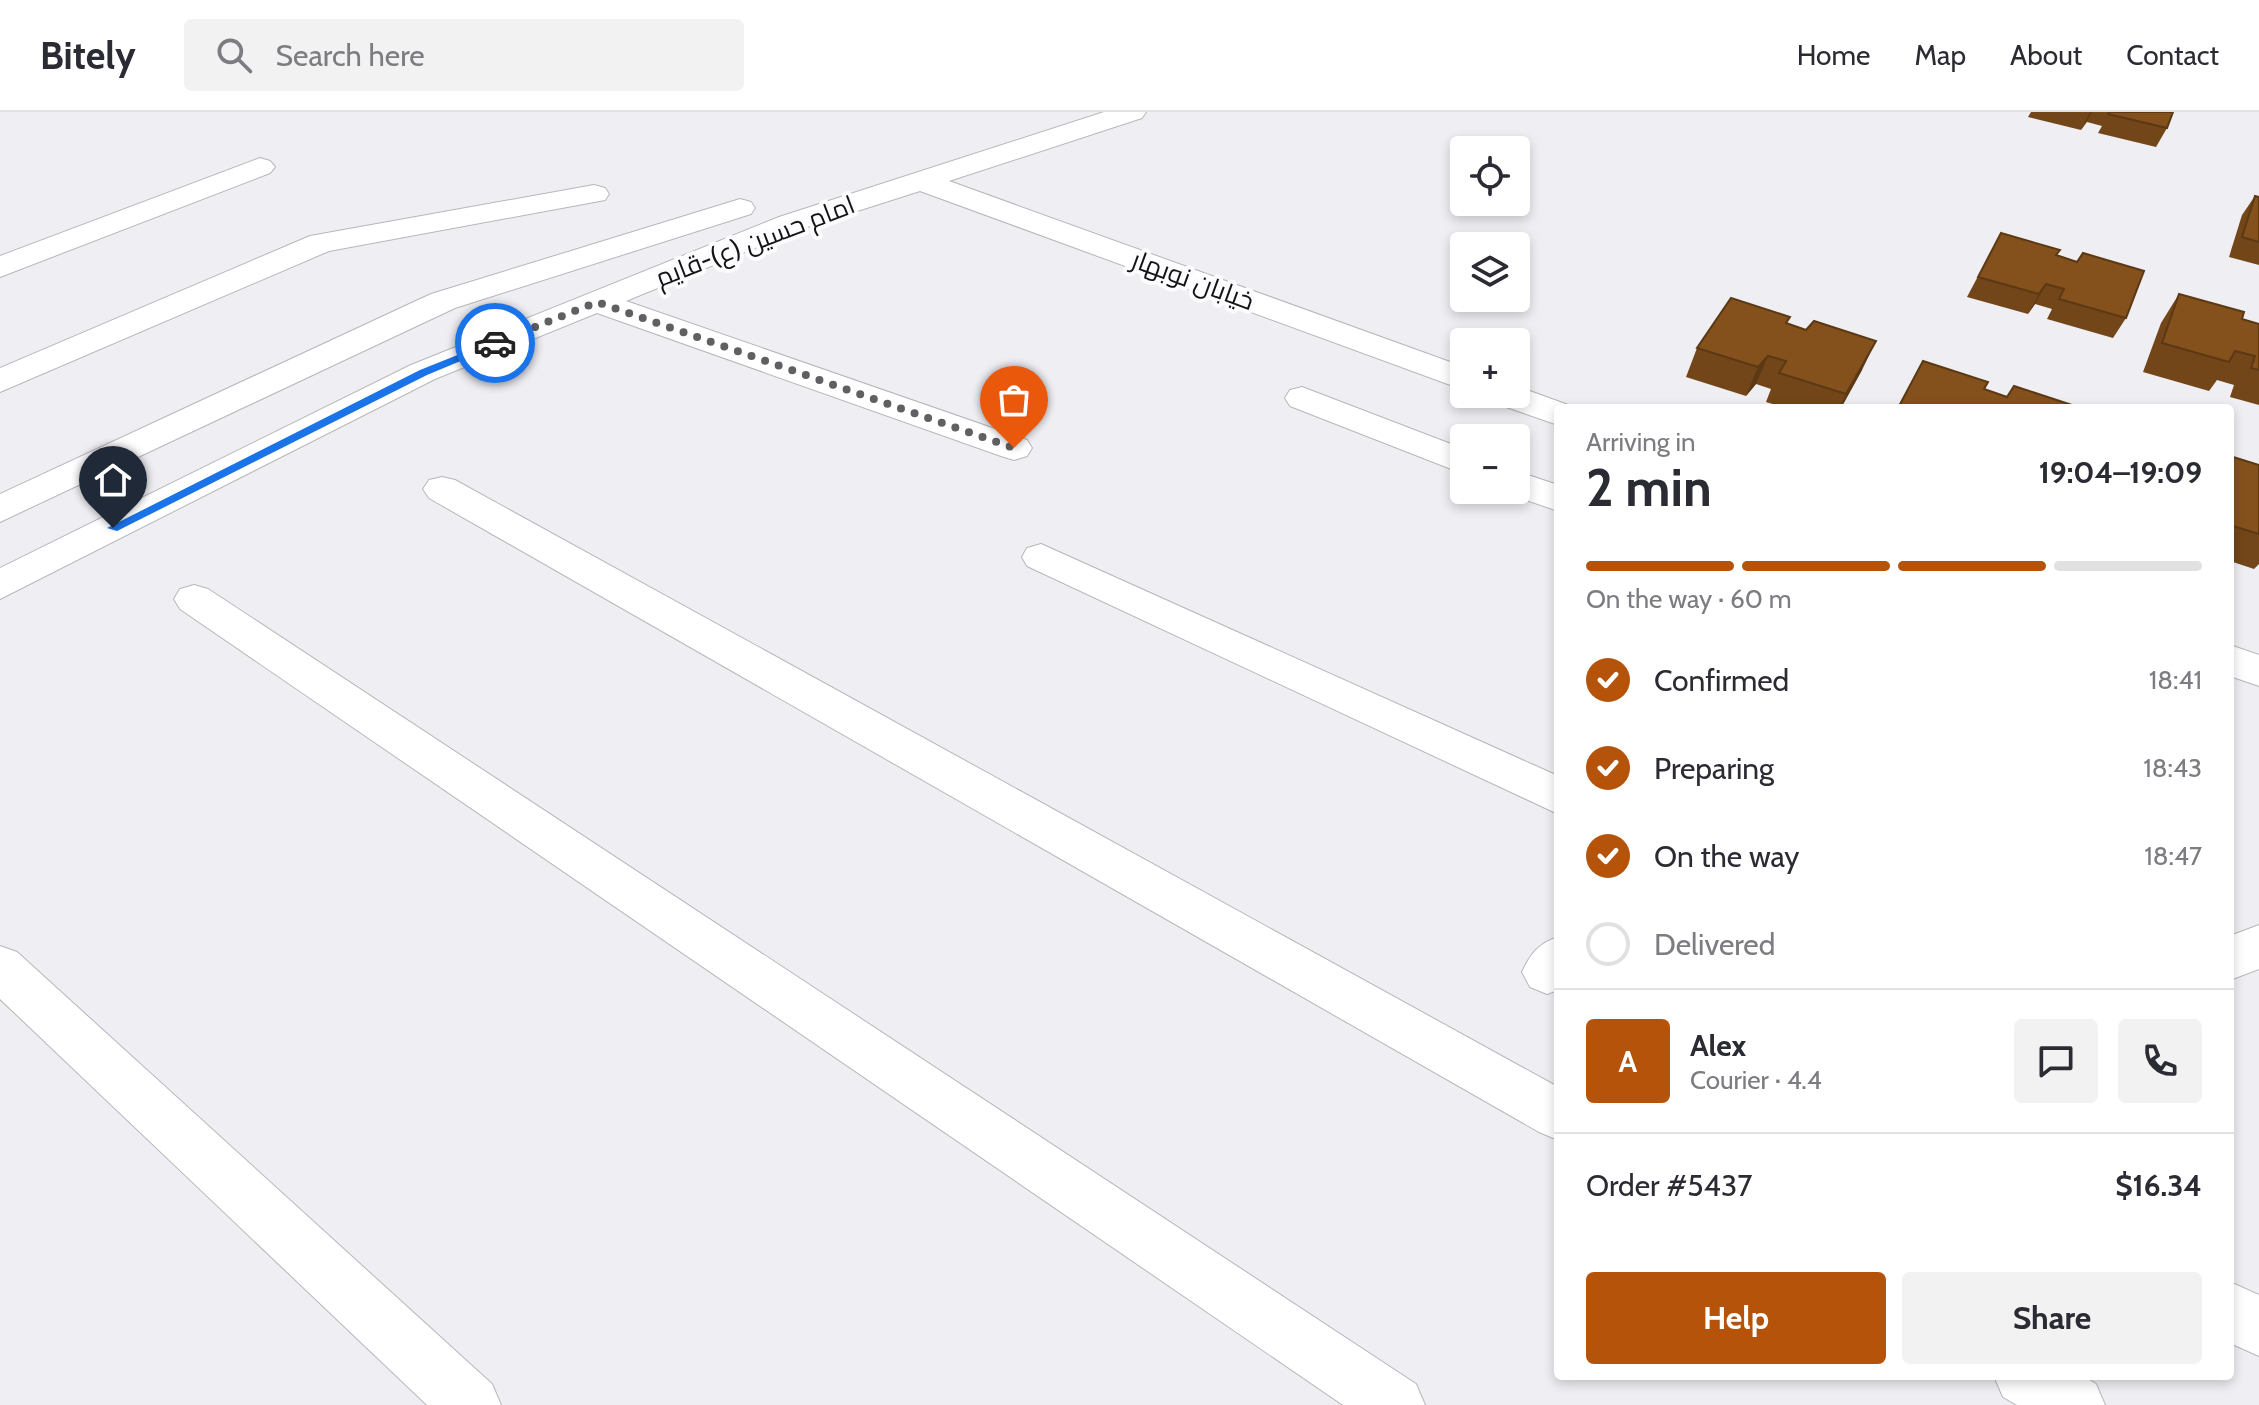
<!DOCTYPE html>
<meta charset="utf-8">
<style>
body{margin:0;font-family:Cabin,Cairo,sans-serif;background:#f2f2f3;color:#2b2b33;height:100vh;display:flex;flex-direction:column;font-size:30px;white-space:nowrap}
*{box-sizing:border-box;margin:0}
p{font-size:26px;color:#7c7c81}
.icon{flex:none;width:44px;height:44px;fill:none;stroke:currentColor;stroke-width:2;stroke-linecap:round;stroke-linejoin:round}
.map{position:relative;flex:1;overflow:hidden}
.drawer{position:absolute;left:1554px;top:292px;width:680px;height:976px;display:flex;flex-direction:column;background:#fff;border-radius:8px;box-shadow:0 4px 12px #0003}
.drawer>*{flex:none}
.buttons{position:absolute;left:1450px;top:24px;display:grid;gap:16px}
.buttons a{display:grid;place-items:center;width:80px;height:80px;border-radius:8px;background:#fff;box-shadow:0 4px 12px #0003;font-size:40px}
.pin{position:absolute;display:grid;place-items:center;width:68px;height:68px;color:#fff;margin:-82px -34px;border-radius:50% 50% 50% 0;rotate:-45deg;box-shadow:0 0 8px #0007}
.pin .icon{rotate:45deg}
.courier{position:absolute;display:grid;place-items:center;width:80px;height:80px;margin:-40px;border:6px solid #1a73e8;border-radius:50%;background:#fff;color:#222;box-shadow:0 2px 10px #0007}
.headline em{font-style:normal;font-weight:700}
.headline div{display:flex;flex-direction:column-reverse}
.headline{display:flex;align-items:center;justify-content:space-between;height:136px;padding:0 32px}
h1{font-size:52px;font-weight:700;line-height:60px}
.bar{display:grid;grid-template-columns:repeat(4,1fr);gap:12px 8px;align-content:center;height:96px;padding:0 32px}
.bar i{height:10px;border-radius:6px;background:#e1e1e2}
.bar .current{background:#b45309}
.bar p{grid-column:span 4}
.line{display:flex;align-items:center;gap:20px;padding:0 32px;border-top:2px solid #e1e1e2}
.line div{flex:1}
.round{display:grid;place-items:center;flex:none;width:84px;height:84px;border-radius:8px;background:#f2f2f3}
ol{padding:0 32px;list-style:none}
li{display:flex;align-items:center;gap:24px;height:88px}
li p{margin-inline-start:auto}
li .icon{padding:8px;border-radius:50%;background:#b45309;color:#fff;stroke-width:4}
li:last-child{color:#7c7c81}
li i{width:44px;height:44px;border:4px solid #e1e1e2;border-radius:50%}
.button{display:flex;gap:16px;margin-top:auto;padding:16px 32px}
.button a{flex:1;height:92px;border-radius:8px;background:#b45309;color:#fff;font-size:32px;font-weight:700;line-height:92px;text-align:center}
.button a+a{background:#f2f2f3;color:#2b2b33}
header{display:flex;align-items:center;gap:48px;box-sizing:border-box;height:112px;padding:0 40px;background:#fff;border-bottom:2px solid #e1e1e2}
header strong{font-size:38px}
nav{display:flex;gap:44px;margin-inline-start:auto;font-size:28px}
.search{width:560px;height:72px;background:#f2f2f3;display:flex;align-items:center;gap:20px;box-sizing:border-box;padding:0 28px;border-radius:8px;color:#7c7c81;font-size:30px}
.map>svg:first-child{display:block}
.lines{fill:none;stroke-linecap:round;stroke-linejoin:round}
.minor-casing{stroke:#b7b6bb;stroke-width:2}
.minor{fill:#fff;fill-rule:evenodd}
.wall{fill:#724618}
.shaded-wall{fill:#5c3914}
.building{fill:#84511c;stroke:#5c3914;stroke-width:2}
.route{fill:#1a73e8}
.done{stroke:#605f62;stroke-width:8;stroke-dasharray:0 14.4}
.labels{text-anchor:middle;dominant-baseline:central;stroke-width:8;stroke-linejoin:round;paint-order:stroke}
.far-street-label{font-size:26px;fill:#131214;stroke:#fcfbfe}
</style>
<header>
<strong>Bitely</strong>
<div class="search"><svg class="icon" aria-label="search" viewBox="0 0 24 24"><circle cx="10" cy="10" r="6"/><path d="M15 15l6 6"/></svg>Search here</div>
<nav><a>Home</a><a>Map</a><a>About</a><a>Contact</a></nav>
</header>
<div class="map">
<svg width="2259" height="1293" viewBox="0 0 2259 1293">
<rect width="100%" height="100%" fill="#eeeef3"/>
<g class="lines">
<g class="minor-casing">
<g id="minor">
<polygon points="1104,0 1146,0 1142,6 949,69 1464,255 1464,278 920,79 801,117 626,189 1027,328 1032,336 1027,344 1014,348 1001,344 597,201 435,267 0,487 0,456 411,253 779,105"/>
<polygon points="260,46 270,49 275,55 270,61 0,165 0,144"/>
<polygon points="594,73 605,76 609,82 605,88 329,139 0,280 0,256 310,124"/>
<polygon points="740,87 751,90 755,96 751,102 455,196 0,410 0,382 431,182"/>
<polygon points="1516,274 1571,294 1572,296 1558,296 1558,313 1492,290 1487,282 1516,282"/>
<polygon points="1302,275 1464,337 1464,362 1290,294 1285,286 1290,278"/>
<polygon points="1516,359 1558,373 1558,399 1503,380 1516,378"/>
<polygon points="442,365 455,368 1558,975 1558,1028 1539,1020 429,386 423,377 429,368"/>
<polygon points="1041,432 1558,664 1558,702 1027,454 1022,445 1027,436"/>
<polygon points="194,473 208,477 1416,1272 1425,1293 1343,1293 180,497 174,487 180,477"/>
<polygon points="2230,533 2259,543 2259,574 2230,564"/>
<polygon points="2259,813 2259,857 2230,868 2230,824"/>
<path d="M1558 825V878L1547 882 1530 875 1522 860C1531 841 1538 832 1558 825Z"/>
<polygon points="0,834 17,840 492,1272 501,1293 427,1293 0,887"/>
<polygon points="2230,1170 2259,1183 2259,1244 2230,1231"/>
<polygon points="1994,1264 2083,1264 2096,1272 2105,1293 2017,1293 2003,1285"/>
</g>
</g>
<use href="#minor" class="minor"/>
</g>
<g class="wall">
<polygon points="2031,0 2173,0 2167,16 2156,35 2098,21 2102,14 2087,10 2081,18 2028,5"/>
<polygon points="2255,84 2259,85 2259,153 2229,145 2242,103"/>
<polygon points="2001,121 2126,206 2113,226 2047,207 2052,197 2035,192 2028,202 1967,185"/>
<polygon points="2179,182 2242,207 2259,212 2259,293 2230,285 2234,273 2217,268 2209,279 2143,260 2161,211"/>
<polygon points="1787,212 1862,258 1841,296 1786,296 1766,290 1771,277 1756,272 1746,284 1686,265 1697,236"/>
<polygon points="2230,344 2259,353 2259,452 2254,457 2230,449"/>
</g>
<g class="shaded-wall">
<polygon points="2090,0 2092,0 2081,18"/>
<polygon points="2046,172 2035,192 2028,202 2039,182"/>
<polygon points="1876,229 1862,258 1841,296 1839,296"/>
<polygon points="1768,244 1756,272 1746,284 1758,255"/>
</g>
<g class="building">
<polygon points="2109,0 2173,0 2167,16 2108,2"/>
<polygon points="2255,84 2259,85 2259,130 2242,125"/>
<polygon points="2001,121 2060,138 2056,143 2077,150 2083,141 2144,159 2126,206 2059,187 2064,177 2046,172 2039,182 1978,165"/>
<polygon points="2179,182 2244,200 2242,207 2259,212 2259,258 2251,256 2255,244 2235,239 2229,250 2162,231"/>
<polygon points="1731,186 1790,205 1786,211 1806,218 1814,209 1876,229 1846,282 1779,261 1786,249 1768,244 1758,255 1697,236"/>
<polygon points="1923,249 1988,270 1984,277 2007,285 2014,274 2081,296 1898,296"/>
<polygon points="2230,344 2259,353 2259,422 2230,413"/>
</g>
<polygon class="route" points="495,228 499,233 427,263 117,419 107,416 420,258"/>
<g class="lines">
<polyline class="done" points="495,231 597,190 1014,336"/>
</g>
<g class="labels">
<g class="far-street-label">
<text transform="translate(755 129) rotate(-21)">امام حسین (ع)-قایم</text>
<text transform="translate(1193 168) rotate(20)">خیابان نوبهار</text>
</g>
</g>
</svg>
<div class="buttons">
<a><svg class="icon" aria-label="locate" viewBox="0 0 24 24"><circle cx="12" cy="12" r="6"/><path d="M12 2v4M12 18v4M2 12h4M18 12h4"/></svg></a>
<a><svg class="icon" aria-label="layers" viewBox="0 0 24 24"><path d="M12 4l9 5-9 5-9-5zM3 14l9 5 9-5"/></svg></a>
<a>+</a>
<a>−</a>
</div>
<div class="pin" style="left:1014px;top:336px;background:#ea580c"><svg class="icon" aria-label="bag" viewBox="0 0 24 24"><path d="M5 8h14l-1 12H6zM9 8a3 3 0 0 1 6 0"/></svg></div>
<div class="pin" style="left:113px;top:416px;background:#1f2937"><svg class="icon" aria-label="home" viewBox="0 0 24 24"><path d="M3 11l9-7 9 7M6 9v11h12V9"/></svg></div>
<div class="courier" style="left:495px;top:231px"><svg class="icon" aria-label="car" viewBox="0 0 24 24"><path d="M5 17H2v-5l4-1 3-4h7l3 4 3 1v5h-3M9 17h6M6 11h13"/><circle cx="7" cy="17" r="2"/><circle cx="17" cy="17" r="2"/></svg></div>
<section class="drawer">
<div class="headline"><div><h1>2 min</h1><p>Arriving in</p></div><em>19:04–19:09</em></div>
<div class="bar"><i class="current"></i><i class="current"></i><i class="current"></i><i></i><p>On the way · 60 m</p></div>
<ol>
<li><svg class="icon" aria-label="check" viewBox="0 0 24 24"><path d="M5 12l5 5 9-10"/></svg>Confirmed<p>18:41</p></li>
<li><svg class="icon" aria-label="check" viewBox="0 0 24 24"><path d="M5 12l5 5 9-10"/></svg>Preparing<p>18:43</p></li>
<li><svg class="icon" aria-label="check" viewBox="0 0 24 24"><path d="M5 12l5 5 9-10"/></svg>On the way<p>18:47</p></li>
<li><i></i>Delivered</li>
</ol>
<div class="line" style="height:144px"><b class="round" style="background:#b45309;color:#fff">A</b><div><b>Alex</b><p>Courier · 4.4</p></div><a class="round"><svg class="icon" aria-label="chat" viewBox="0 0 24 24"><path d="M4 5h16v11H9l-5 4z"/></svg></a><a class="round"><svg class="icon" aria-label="phone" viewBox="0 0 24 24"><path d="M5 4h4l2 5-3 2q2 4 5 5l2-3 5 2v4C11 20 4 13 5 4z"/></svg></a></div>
<div class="line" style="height:104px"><div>Order #5437</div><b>$16.34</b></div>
<div class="button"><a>Help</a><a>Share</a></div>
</section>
</div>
